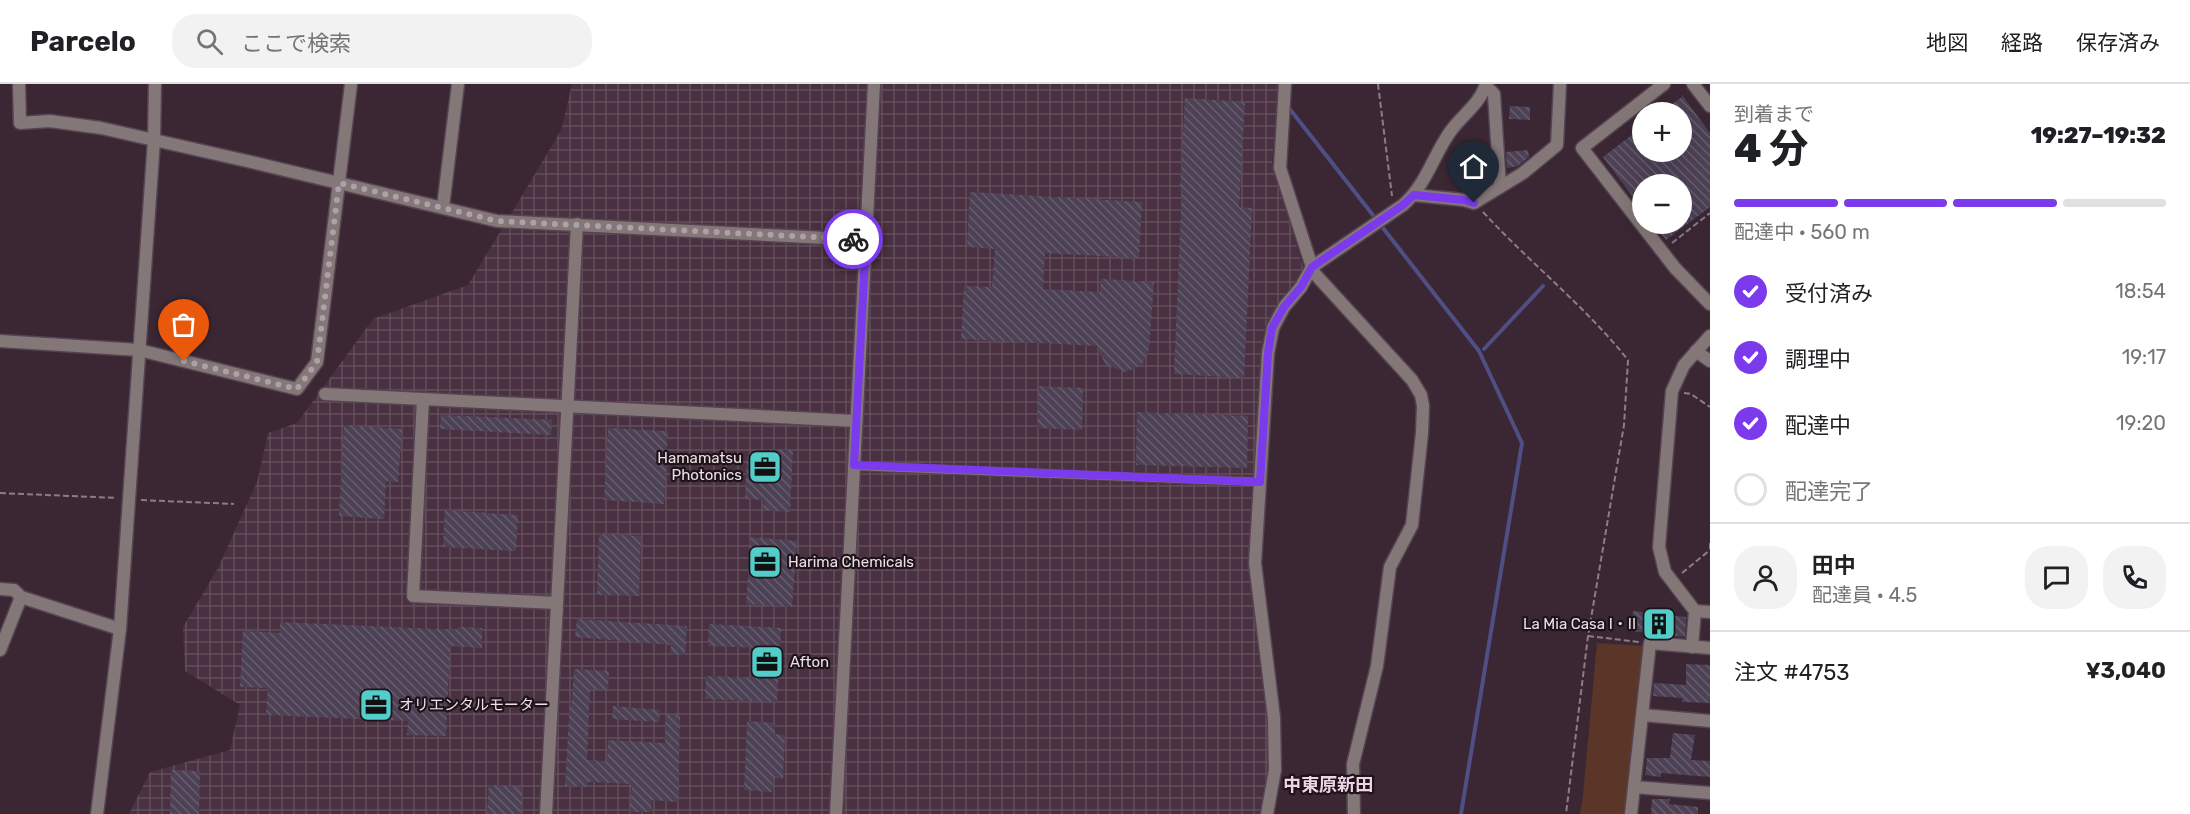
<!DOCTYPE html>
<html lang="ja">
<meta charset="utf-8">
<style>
body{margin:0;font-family:Rubik,"Noto Sans JP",sans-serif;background:#f2f2f2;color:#202124;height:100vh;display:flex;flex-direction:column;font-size:22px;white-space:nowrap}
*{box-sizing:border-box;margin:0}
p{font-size:20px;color:#757577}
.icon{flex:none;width:33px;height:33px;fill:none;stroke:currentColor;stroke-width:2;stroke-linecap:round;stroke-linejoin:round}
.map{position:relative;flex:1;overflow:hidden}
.panel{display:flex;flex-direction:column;background:#fff;width:480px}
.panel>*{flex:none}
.fabs{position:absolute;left:1632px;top:18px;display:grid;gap:12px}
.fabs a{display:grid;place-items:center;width:60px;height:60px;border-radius:50%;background:#fff;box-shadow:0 6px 24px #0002;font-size:30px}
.pin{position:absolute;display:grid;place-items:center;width:51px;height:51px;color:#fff;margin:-62px -26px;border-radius:50% 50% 50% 0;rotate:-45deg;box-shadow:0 0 6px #0007}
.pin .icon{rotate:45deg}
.courier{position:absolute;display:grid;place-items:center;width:60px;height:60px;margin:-30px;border:4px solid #7c3aed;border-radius:50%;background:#fff;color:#222;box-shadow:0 2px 8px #0007}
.summary em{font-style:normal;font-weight:800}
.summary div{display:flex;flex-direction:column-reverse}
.summary{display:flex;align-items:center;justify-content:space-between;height:102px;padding:0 24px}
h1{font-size:39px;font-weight:800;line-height:45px}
.bar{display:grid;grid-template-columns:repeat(4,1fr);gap:9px 6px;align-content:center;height:72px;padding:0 24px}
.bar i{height:8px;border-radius:4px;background:#e0e0e0}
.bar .active{background:#7c3aed}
.bar p{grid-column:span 4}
.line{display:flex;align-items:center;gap:15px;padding:0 24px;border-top:2px solid #e0e0e0}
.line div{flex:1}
.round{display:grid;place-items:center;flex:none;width:63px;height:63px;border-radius:24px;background:#f2f2f2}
ol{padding:0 24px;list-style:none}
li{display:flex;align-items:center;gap:18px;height:66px}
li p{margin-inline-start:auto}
li .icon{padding:6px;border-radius:50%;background:#7c3aed;color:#fff;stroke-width:4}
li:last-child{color:#757577}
li i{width:33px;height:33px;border:3px solid #e0e0e0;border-radius:50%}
header{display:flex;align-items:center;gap:36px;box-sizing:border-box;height:84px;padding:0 30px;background:#fff;border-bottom:2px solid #e0e0e0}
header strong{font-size:28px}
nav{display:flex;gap:33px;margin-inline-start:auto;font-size:21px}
.search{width:420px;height:54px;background:#f2f2f2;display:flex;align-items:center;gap:15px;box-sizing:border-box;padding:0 21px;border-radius:24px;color:#757577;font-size:22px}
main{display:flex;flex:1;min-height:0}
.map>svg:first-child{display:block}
.industrial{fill:url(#industrial-grid)}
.park{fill:#5a3528}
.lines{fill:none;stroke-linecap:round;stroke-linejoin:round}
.stream{stroke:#4e4f84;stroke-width:4}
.building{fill:url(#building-back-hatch)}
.service-casing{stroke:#574451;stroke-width:10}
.minor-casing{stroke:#574451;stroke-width:15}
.tertiary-casing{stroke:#574451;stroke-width:15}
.path{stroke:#8d7c87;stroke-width:2;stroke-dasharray:6 3;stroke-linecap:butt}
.service{stroke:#847778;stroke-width:8}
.minor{stroke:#847778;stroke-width:12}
.tertiary{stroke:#847778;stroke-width:12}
.done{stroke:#af9fa9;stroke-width:6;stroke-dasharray:0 10.8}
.route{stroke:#7c3aed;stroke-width:8}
.labels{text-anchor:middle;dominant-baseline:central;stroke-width:4.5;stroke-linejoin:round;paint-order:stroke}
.poi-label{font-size:15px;fill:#eddfe8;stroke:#1d1319;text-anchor:start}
.quarter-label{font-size:18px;font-weight:bold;fill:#eed3e4;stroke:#1d1319}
</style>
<header>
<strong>Parcelo</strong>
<div class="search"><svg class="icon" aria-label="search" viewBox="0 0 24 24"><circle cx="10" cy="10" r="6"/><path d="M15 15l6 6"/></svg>ここで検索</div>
<nav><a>地図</a><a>経路</a><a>保存済み</a></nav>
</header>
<main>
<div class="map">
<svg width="1710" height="730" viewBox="0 0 1710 730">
<defs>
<pattern id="industrial-grid" width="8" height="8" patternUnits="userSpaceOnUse" patternTransform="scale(1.5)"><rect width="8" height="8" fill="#4a3141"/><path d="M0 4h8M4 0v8" fill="none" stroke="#644e5c"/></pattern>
<pattern id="building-back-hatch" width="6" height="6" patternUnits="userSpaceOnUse" patternTransform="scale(1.5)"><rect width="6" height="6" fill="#4d4155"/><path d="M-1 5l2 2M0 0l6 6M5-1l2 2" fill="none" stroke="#675c6d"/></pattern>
</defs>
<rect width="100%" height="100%" fill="#3b2734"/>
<polygon class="industrial" points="572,0 1280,0 1272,78 1303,183 1302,189 1274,227 1262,258 1249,485 1268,639 1270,678 1262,730 129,730 150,688 230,666 240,621 185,587 183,543 218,484 257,398 268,349 297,339 373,235 468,201 556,55 562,43"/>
<polygon class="park" points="1597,559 1643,562 1643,582 1626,730 1580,730 1583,711"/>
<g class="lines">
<g class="stream">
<polyline points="1289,22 1289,24 1376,135"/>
<polyline points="1383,144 1479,267 1522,359 1461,730"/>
<polyline points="1484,265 1543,202"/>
</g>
</g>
<g class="building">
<polygon points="1682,11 1710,49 1710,123 1666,156 1653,140 1682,140 1682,100 1642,100 1642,125 1603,73 1642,43 1642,68 1682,68 1682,28 1661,28 1682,13"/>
<polygon points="1185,14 1245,18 1239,123 1252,124 1244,294 1174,290 1182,104 1180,104"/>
<polygon points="1510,22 1530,23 1530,36 1509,35"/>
<polygon points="1528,66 1529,73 1518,82 1507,84 1506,68"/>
<polygon points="970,108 1142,118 1139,174 1045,169 1043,205 1100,208 1101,195 1154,198 1149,265 1142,281 1125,288 1105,280 1097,262 961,255 964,202 992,203 995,165 967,163"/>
<polygon points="1039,302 1083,304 1082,346 1037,344"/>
<polygon points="1137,328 1248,332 1247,384 1136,381"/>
<polygon points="441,331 552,336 551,351 440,345"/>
<polygon points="344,341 402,345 398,398 386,397 384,435 339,432"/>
<polygon points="608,344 668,347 664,420 604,416"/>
<polygon points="766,365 793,366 790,428 763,426 764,416 745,415 747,372 766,373"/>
<polygon points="445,426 518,431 516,467 443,463"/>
<polygon points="599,450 641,452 639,512 597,511"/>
<polygon points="751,453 797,457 792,523 746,520"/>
<polygon points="1633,527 1686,533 1685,553 1631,547"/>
<polygon points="577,535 687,542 685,571 670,570 671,561 575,553"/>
<polygon points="280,538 458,546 458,543 482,544 482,564 450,562 446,652 407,651 408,637 266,631 268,604 240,603 243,547 280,549"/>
<polygon points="709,540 781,544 777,618 705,615 706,592 761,594 762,564 708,562"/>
<polygon points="1686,580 1710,581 1710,619 1682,618 1682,614 1653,612 1654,599 1686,601"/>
<polygon points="574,585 609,587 608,605 590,605 587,676 607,677 608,656 665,659 666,631 680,631 678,718 652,716 651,728 630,728 632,700 588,698 588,703 565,702 570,617 572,617"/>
<polygon points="613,622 660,626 659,638 612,635"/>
<polygon points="747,637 775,639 775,650 785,651 783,695 773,694 772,708 744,706"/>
<polygon points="1673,649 1695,651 1691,676 1710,677 1710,693 1661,689 1661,693 1645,691 1647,674 1670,674"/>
<polygon points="171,686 200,687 199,730 170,730"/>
<polygon points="489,701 522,703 521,730 487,730"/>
<polygon points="1652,715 1670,715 1669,720 1698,723 1698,730 1651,730"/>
</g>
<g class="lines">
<g class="service-casing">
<polyline id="service" points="854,382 1260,398"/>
</g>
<g class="minor-casing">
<g id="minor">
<polyline points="19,0 20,39 50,37 101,44 247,77 497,137 866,156"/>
<polyline points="1285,0 1280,84 1312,183 1315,190 1412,296 1421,311 1423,322 1422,349 1412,441 1390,483 1377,582 1353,680 1354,730"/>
<polyline points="1664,0 1582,64 1675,184 1710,220"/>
<polyline points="1486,2 1494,10 1500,103"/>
<polyline points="1414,111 1464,116 1474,119 1523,89 1557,61 1560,0"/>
<polyline points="443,123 458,0"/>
<polyline points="0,257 139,266 297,305 317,278 351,0"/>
<polyline points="1696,267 1710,277"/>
<polyline points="325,310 856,337"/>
<polyline points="423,315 413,512 557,519"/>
<polyline points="0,505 14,506 21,513 120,545"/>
<polyline points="1695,527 1710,528"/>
<polyline points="1692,563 1695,527 1665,488 1659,463 1672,307 1684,281 1710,252"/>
<polyline points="0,566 21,513"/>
<polyline points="1643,631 1710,637"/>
<polyline points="1634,703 1710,709"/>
<polyline points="97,730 120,545 154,56 155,0"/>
<polyline points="546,730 577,140"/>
<path d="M1267 730 1275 686 1274 634 1255 479 1268 269 1273 244 1284 223 1301 203 1312 183 1403 121C1426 101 1433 72 1450 48 1462 31 1480 20 1486 0"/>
<polyline points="1631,730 1650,559 1710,564"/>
</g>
</g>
<g class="tertiary-casing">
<g id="tertiary">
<polyline points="1693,0 1710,22"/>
<polyline points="836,730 874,0"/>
</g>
</g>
<g class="path">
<polyline points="1378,0 1392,112"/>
<path d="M1483 128C1530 179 1585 222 1628 276L1624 341 1588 552 1566 730"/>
<polyline points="1672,159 1710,129"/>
<polyline points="1684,309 1691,310 1710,323"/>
<polyline points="0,409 117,414"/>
<polyline points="141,416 234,420"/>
<polyline points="1710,459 1710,466"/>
<polyline points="1682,489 1710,466"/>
<polyline points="1588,552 1639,558"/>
</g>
<use href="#service" class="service"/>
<use href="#minor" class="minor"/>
<use href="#tertiary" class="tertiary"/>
</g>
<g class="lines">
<polyline class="done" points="184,277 297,305 317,278 339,99 497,137 853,155"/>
<polyline class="route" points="853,155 866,156 854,381 1260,398 1268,269 1272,244 1284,223 1301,203 1312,183 1403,121 1414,111 1464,116 1474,119"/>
</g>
<defs>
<g id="office-square" transform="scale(1.725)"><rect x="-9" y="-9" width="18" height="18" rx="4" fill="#53cdc9" stroke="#1d1319"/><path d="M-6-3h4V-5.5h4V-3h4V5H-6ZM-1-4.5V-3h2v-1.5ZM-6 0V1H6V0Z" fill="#111"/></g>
<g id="building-square" transform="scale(1.725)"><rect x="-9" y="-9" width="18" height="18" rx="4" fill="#53cdc9" stroke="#1d1319"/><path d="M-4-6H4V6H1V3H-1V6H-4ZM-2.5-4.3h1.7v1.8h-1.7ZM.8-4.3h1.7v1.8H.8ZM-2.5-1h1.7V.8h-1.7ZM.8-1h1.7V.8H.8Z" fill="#111"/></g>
</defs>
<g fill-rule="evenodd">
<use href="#office-square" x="765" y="383"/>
<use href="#office-square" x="765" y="478"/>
<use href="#building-square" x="1659" y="540"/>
<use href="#office-square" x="767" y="578"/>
<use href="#office-square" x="376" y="621"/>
</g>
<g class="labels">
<g class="poi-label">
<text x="742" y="374" text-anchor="end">Hamamatsu<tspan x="742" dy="17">Photonics</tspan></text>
<text x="788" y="478">Harima Chemicals</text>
<text x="1636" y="540" text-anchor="end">La Mia Casa I・II</text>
<text x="790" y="578">Afton</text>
<text x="399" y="621">オリエンタルモーター</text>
</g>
<g class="quarter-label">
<text x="1328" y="701">中東原新田</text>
</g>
</g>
</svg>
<div class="fabs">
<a>+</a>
<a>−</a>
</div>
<div class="pin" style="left:184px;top:277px;background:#ea580c"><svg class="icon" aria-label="bag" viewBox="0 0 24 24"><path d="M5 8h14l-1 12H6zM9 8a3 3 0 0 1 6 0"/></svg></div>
<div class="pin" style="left:1474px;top:119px;background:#1f2937"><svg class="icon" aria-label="home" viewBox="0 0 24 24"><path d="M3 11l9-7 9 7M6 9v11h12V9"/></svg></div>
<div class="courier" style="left:853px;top:155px"><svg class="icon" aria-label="bike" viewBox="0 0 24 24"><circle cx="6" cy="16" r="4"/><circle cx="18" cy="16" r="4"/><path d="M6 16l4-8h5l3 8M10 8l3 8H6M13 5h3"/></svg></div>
</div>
<section class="panel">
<div class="summary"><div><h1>4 分</h1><p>到着まで</p></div><em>19:27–19:32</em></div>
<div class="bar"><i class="active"></i><i class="active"></i><i class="active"></i><i></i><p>配達中 · 560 m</p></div>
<ol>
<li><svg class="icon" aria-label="check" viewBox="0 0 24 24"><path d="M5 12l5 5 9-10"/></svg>受付済み<p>18:54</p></li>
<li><svg class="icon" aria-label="check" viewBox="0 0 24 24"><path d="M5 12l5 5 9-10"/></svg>調理中<p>19:17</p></li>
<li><svg class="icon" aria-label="check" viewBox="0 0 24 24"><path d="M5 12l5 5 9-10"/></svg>配達中<p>19:20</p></li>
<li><i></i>配達完了</li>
</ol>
<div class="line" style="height:108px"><a class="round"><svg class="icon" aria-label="person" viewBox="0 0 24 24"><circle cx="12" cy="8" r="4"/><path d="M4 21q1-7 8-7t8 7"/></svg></a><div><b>田中</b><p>配達員 · 4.5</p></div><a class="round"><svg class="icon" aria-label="chat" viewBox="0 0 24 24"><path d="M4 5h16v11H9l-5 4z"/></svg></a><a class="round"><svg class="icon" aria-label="phone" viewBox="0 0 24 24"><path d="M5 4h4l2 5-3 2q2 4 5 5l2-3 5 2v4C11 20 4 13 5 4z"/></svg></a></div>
<div class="line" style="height:78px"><div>注文 #4753</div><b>¥3,040</b></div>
</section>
</main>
